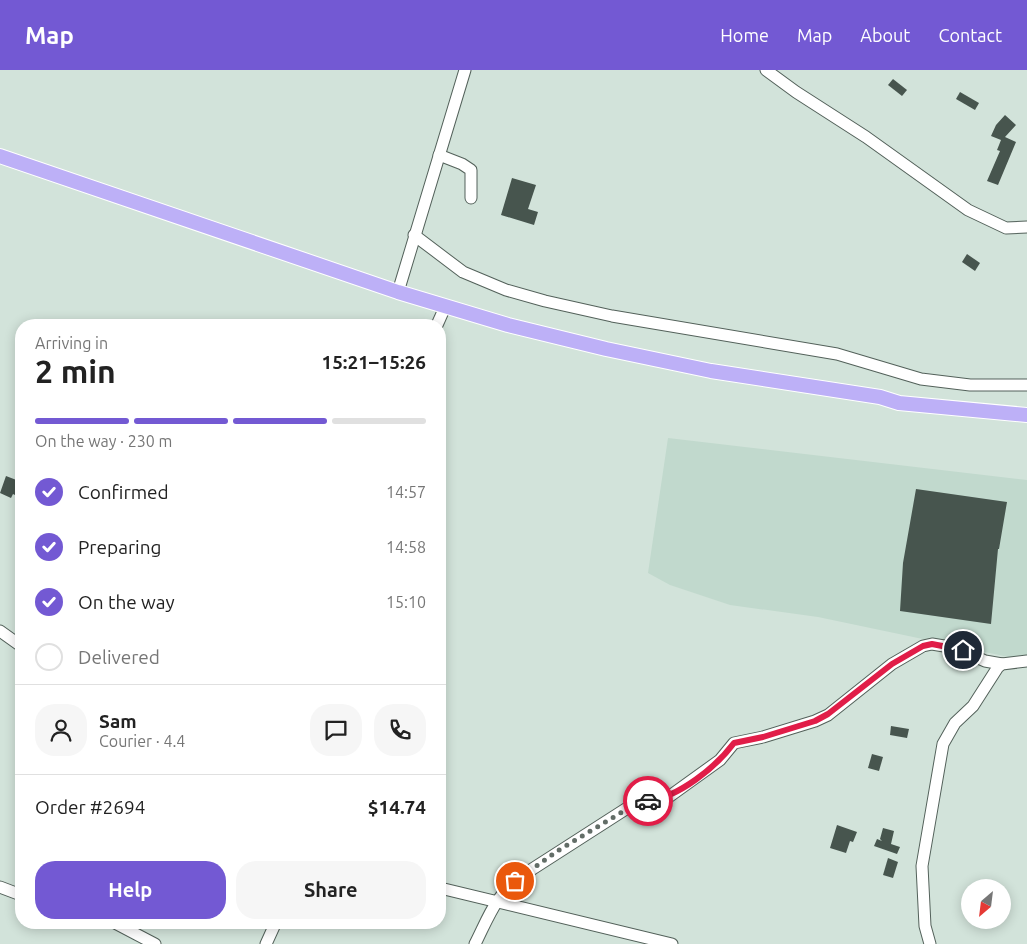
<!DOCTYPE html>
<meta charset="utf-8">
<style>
body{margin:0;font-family:Ubuntu,sans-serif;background:#f6f6f6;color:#222;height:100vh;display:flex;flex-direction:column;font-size:19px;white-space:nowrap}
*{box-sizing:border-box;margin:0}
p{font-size:16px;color:#767676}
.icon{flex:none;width:28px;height:28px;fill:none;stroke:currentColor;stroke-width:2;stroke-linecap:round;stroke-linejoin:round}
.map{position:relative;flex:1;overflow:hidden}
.drawer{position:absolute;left:15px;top:249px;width:431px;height:610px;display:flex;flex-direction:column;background:#fff;border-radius:20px;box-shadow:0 2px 12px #0003}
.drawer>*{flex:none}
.needle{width:32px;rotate:208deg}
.controls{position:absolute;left:961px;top:809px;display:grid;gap:10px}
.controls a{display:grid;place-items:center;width:50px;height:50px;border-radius:50%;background:#fff;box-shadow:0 2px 12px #0003;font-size:25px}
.pin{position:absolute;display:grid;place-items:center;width:42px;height:42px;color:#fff;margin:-21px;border:2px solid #fff;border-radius:50%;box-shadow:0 1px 5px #0007}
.courier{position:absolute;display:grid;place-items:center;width:50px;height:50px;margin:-25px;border:4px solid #e11d48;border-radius:50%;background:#fff;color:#222;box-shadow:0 1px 6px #0007}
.headline em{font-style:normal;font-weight:700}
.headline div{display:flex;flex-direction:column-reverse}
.headline{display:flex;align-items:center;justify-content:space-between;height:85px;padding:0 20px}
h1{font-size:32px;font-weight:700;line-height:38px}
.bar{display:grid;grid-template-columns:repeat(4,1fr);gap:8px 5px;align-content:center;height:60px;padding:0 20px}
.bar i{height:6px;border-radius:4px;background:#e0e0e0}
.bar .active{background:#7359d3}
.bar p{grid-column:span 4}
.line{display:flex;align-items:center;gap:12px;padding:0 20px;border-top:1px solid #e0e0e0}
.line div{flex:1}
.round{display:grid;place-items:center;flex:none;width:52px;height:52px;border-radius:20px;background:#f6f6f6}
ol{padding:0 20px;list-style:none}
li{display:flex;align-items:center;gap:15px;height:55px}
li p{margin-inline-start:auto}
li .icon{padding:5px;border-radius:50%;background:#7359d3;color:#fff;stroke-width:4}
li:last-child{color:#767676}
li i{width:28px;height:28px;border:2px solid #e0e0e0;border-radius:50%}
.action{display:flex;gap:10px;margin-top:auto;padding:10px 20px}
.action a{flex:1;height:58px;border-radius:20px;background:#7359d3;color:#fff;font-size:20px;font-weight:700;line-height:58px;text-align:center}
.action a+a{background:#f6f6f6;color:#222}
header{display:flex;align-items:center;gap:30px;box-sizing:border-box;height:70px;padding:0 25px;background:#7359d3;color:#fff}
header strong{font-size:24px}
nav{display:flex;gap:28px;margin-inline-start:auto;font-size:18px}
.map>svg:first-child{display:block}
.built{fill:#c1d9cd}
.building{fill:#47554e}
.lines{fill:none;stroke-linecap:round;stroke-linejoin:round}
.minor-casing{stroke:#53615a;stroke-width:13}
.major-casing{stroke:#fff;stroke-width:16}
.minor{stroke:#fff;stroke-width:11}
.major{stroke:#bdb0f7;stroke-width:14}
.done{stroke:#626d67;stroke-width:5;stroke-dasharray:0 9}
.route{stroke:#e11d48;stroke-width:6}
</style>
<header>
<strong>Map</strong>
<nav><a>Home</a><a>Map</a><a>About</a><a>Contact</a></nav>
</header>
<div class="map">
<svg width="1027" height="874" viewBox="0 0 1027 874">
<rect width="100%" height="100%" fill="#d2e3da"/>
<polygon class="built" points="668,368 1027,410 1027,591 818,547 730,535 670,515 648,503"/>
<g class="building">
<polygon points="893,9 907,20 902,26 888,15"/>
<polygon points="960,22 979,33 975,40 956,29"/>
<polygon points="1005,45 1016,55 1005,67 1016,72 998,115 987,111 1000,81 997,80 1001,70 991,66 996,55"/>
<polygon points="512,108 536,115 528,139 538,142 534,155 501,145"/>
<polygon points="967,184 980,193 975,201 962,192"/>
<polygon points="6,406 19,411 16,417 20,418 17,426 13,424 11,428 0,423"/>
<polygon points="916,419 1007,432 999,479 998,479 991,554 900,541 903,493"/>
<polygon points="891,656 909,659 907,668 890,665"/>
<polygon points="872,684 883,687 879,701 868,698"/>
<polygon points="837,755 857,762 853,772 850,771 846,783 830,778"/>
<polygon points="883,758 894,761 891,774 900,777 897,784 874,776 877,769 882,771 880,769"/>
<polygon points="888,788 898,792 893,808 883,805"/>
</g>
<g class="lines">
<g class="minor-casing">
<g id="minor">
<polyline points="766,0 796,22 866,67 968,140 1006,158 1027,157"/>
<polyline points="439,85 462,94 471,100 471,128"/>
<polyline points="414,165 463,202 506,220 545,231 612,246 837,284 921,309 970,315 1027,315"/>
<polyline points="398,222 465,0"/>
<polyline points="437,255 445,237"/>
<polyline points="0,561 21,576"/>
<polyline points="0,817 21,825"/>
<polyline points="440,818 672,874"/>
<polyline points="113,852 155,874"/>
<polyline points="266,874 276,852"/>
<path d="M475 874C490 844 495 826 523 805L632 735 670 726 720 690 734 673 763 667 815 651 828 645 892 594 923 576 932 574 956 578 985 591 1002 594"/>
<polyline points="930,874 925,856 922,796 943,674 955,653 973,636 998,597 1002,594 1027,591"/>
</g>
</g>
<g class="major-casing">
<polyline id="major" points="0,86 398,222 508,255 606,279 711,301 880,327 899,333 1027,345"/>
</g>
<use href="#minor" class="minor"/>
<use href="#major" class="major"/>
</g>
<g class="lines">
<polyline class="done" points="515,811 559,780 632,736 648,731"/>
<path class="route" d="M648 731C679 727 716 697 734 673L763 667 815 651 828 644 892 594 923 576 932 574 963 580"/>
</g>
</svg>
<div class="controls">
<a><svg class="needle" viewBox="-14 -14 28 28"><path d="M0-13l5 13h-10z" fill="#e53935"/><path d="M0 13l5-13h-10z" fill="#767676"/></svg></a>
</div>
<div class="pin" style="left:515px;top:811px;background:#ea580c"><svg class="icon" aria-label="bag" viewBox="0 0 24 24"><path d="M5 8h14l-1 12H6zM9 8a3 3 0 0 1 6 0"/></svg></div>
<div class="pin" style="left:963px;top:580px;background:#1f2937"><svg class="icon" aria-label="home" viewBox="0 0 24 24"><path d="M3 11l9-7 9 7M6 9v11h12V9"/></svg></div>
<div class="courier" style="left:648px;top:731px"><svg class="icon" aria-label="car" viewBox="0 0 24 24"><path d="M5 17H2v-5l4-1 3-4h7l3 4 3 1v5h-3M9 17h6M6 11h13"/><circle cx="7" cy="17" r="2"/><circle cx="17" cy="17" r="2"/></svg></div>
<section class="drawer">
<div class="headline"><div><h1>2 min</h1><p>Arriving in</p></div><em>15:21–15:26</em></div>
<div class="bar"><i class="active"></i><i class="active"></i><i class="active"></i><i></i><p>On the way · 230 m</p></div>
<ol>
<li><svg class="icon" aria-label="check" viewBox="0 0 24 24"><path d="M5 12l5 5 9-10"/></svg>Confirmed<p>14:57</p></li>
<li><svg class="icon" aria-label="check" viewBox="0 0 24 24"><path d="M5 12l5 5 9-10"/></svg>Preparing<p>14:58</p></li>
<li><svg class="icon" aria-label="check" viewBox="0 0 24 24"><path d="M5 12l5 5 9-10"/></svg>On the way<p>15:10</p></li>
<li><i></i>Delivered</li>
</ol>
<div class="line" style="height:90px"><a class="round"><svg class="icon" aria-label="person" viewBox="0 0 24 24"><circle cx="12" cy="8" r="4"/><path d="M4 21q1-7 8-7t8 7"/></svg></a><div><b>Sam</b><p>Courier · 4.4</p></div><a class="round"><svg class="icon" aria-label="chat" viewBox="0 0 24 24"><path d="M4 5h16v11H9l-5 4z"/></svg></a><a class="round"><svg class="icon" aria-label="phone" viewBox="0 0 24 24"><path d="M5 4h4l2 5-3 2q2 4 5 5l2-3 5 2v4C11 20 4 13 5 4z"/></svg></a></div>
<div class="line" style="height:65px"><div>Order #2694</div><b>$14.74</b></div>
<div class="action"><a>Help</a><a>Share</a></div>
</section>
</div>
